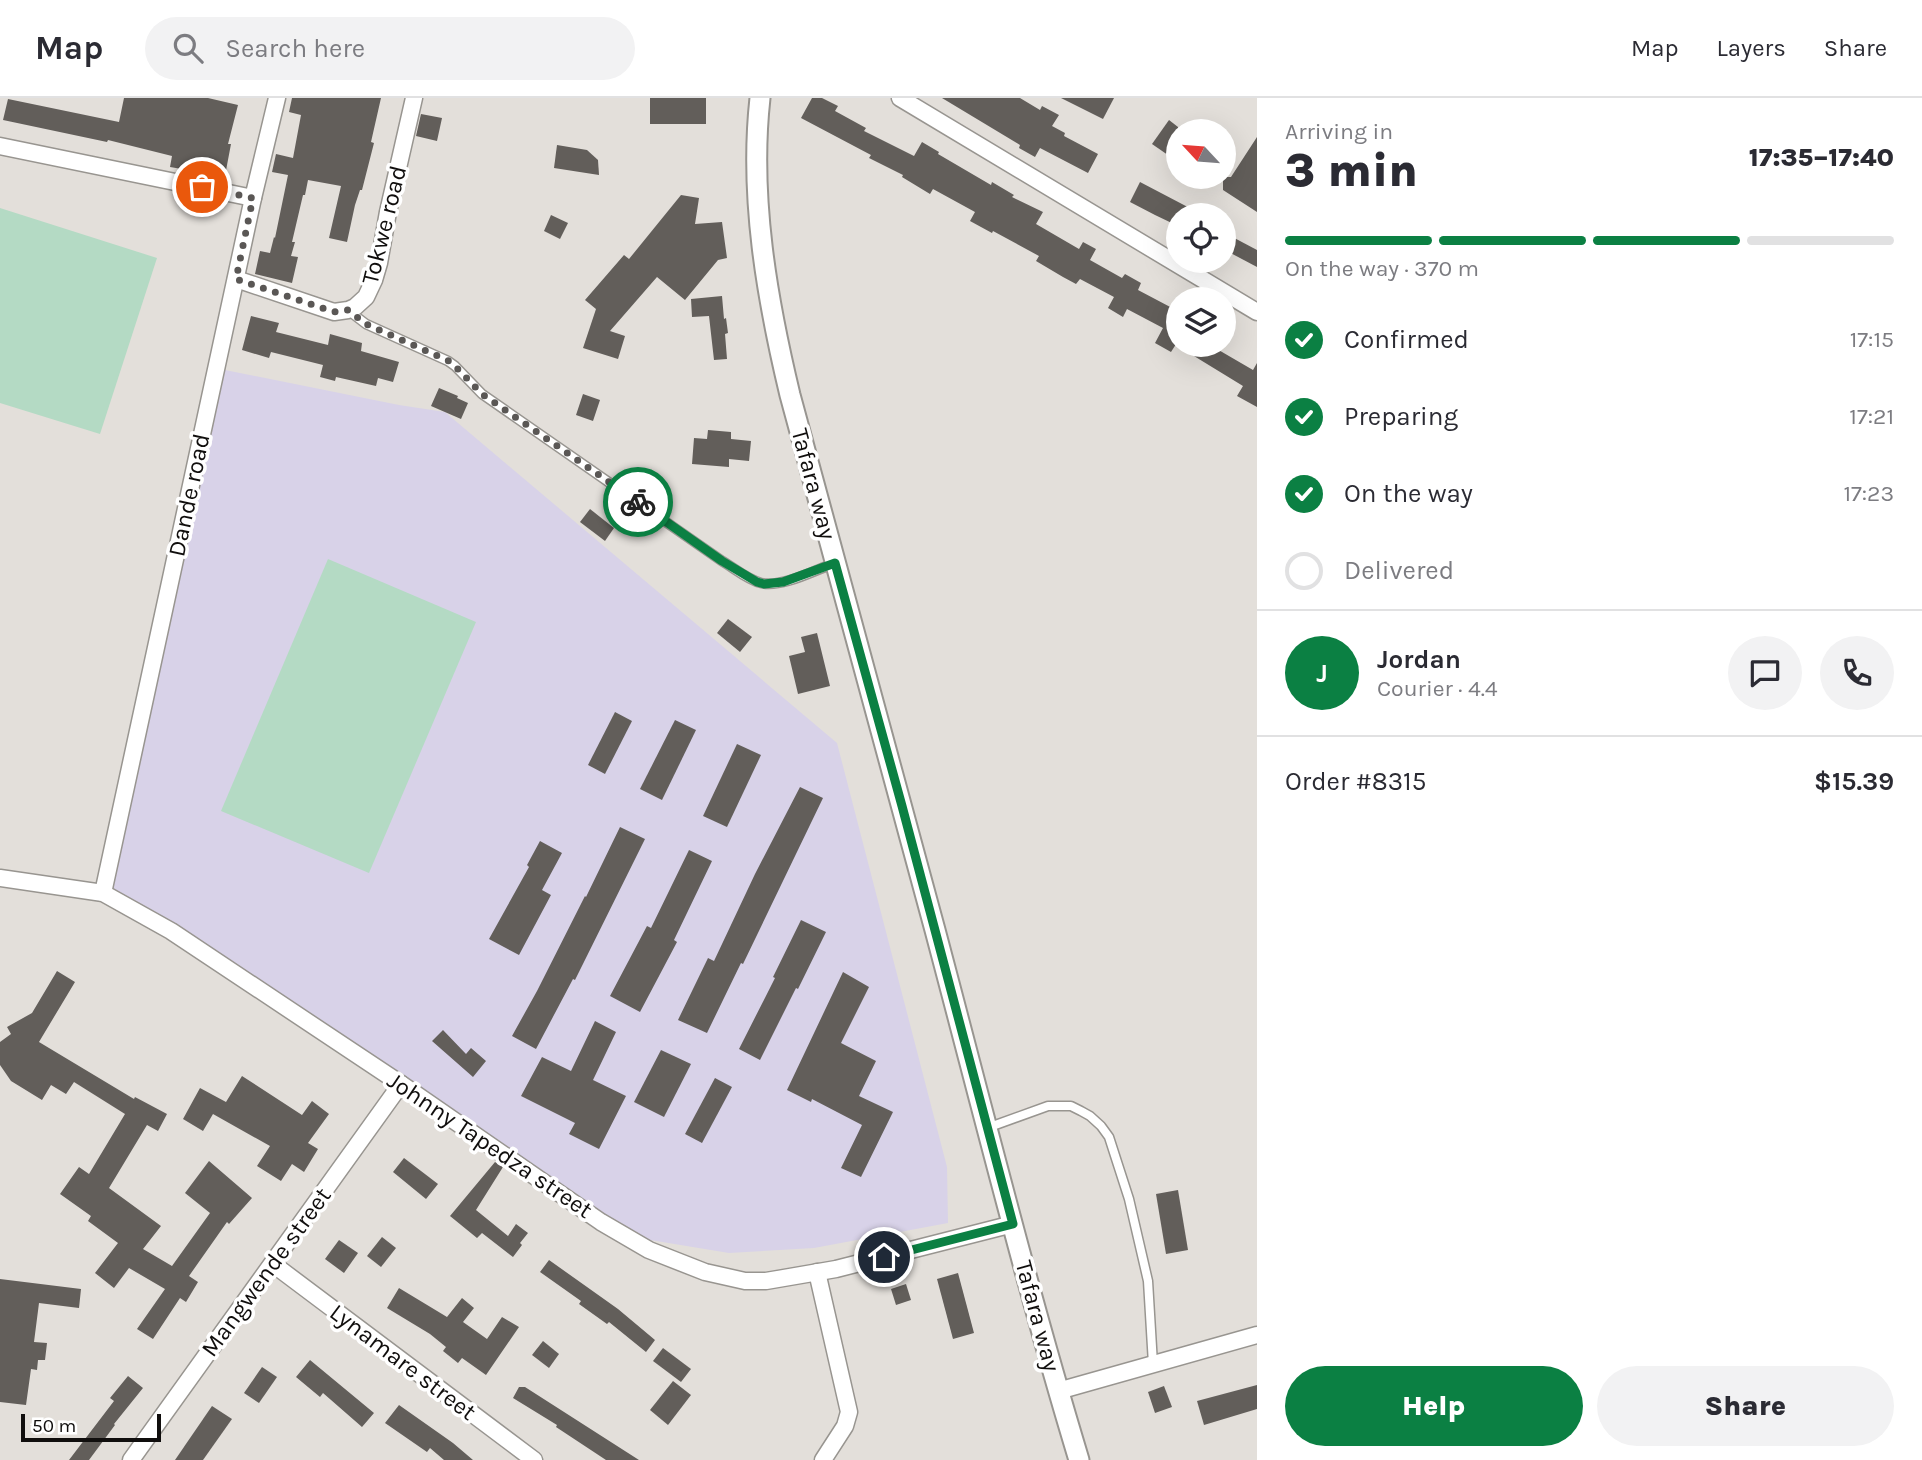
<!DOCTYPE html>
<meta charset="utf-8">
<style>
body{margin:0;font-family:Karla,sans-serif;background:#f2f2f3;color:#2b2b33;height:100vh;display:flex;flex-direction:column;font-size:26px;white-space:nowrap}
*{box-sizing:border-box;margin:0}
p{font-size:23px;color:#7c7c81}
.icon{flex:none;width:38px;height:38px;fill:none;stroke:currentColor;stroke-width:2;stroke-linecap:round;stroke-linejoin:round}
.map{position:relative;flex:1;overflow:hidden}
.sheet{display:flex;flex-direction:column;background:#fff;width:665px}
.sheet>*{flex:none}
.needle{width:46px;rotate:296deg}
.controls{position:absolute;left:1166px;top:21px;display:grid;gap:14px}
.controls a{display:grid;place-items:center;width:70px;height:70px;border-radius:50%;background:#fff;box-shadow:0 7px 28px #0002;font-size:35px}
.scale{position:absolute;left:21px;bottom:18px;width:140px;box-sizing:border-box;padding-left:7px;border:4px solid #100e0d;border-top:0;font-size:19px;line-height:24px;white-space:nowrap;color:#100e0d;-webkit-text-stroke:5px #fff;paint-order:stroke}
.pin{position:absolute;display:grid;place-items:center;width:60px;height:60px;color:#fff;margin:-30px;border:4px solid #fff;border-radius:50%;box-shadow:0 2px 7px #0007}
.courier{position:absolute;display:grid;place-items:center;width:70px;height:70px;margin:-35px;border:5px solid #0b8043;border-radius:50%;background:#fff;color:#222;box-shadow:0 2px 9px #0007}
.head em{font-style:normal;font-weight:800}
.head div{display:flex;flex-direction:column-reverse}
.head{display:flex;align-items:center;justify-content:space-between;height:119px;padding:0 28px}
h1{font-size:46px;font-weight:800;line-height:52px}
.bar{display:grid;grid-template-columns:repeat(4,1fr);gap:10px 7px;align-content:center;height:84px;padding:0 28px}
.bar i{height:9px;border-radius:5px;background:#e1e1e2}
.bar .active{background:#0b8043}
.bar p{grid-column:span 4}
.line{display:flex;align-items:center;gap:18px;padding:0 28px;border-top:2px solid #e1e1e2}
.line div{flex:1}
.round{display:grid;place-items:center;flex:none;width:74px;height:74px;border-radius:37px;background:#f2f2f3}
ol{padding:0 28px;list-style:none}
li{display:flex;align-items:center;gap:21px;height:77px}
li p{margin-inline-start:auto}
li .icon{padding:7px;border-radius:50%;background:#0b8043;color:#fff;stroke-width:4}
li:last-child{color:#7c7c81}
li i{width:38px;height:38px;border:4px solid #e1e1e2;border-radius:50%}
.cta{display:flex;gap:14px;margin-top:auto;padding:14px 28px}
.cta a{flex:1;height:80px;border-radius:42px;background:#0b8043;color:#fff;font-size:28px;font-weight:800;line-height:80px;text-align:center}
.cta a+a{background:#f2f2f3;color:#2b2b33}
header{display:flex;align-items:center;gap:42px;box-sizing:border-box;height:98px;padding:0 35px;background:#fff;border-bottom:2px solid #e1e1e2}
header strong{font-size:33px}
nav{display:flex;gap:38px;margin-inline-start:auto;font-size:24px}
.search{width:490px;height:63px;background:#f2f2f3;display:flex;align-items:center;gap:18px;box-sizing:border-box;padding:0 24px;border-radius:38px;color:#7c7c81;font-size:26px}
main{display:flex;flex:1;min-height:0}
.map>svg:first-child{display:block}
.education{fill:#d8d2e8}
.green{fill:#b4dac4}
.building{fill:#625e5a}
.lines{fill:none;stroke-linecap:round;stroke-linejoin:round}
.service-casing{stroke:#989590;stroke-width:11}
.minor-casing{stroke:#989590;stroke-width:19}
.tertiary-casing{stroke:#989590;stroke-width:23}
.service{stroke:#fff;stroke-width:8}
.minor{stroke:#fff;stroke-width:16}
.tertiary{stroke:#fff;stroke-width:19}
.done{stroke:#5a5755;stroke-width:7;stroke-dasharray:0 12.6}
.route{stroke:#0b8043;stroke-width:9}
.labels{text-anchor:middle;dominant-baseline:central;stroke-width:7;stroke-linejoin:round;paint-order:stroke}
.street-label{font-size:24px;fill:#100e0d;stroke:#fff}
</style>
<header>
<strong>Map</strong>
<div class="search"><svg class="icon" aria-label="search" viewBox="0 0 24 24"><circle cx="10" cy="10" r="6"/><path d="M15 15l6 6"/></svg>Search here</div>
<nav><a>Map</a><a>Layers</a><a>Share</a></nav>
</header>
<main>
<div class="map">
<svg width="1257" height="1362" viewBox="0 0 1257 1362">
<rect width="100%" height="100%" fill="#e3dfda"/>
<polygon class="education" points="225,272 399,307 445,314 837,645 947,1069 948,1125 814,1150 729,1155 632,1139 108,794"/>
<g class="green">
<polygon points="0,110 157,160 100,336 0,305"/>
<polygon points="328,461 476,524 369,775 221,713"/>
</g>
<g class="building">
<polygon points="124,0 208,0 238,7 228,46 231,46 224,83 204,79 205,75 170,69 172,58 108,42 107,44 3,22 8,1 119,24"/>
<polygon points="292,0 381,0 371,44 374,45 362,92 360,92 355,107 347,144 329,140 341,88 308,82 305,97 303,97 292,144 295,144 291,158 298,159 292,185 255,176 260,153 270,155 274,139 275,140 288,77 272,74 276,56 293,60 301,17 289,14"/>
<rect x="650" y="0" width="56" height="26"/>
<polygon points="812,0 822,0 838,8 835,13 866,30 864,33 914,58 922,44 939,54 938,56 991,87 992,84 1014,97 1012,99 1043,114 1036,126 1079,151 1083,144 1096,151 1090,162 1122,180 1125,176 1141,185 1138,192 1174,211 1178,205 1178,243 1171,254 1155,245 1163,230 1127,211 1123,219 1108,210 1114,199 1080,181 1076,186 1063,179 1036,163 1039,158 993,133 992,135 970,123 975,114 933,91 930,96 902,79 903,77 869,60 871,57 801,20"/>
<polygon points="942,0 1020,0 1040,12 1042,8 1059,17 1052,28 1065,35 1064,38 1098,56 1088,75 1040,50 1035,59 1019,50 1020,47"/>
<polygon points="1061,0 1114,0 1103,21"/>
<polygon points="421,16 442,20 437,43 416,38"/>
<polygon points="1169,22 1178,29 1178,64 1152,46"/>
<polygon points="1257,39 1257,114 1223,92 1223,79 1231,79"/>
<polygon points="557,47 587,52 598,62 599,77 554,70"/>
<polygon points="1140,84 1203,117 1178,117 1178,128 1155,117 1130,104"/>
<polygon points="681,97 699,100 695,126 722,124 727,160 718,162 685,202 657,179 610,233 625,238 618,261 583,250 596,211 585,202 624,157 629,161"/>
<polygon points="551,117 568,125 560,141 544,133"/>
<polygon points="1223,134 1257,152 1257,169 1223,151"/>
<polygon points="722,198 724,221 726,220 728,235 725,236 727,261 714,262 709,218 692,219 691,201"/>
<polygon points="251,218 279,225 276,234 328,247 330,236 362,245 361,253 399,264 393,284 378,280 376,288 336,279 335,283 320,279 323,267 271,254 269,260 242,252"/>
<polygon points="1176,247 1210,247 1253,272 1257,265 1257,309 1237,298 1243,288"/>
<polygon points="439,290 458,298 457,300 468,305 461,321 431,308"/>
<polygon points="583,296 600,302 593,323 576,317"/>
<polygon points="708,332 731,334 731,341 751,343 749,363 729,361 729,369 692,366 694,340 707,341"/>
<polygon points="590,411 614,430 605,443 580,424"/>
<polygon points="728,521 752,539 740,554 717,535"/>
<polygon points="817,535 830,588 798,596 789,558 805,554 801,539"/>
<polygon points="615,614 632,623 605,676 588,667"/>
<polygon points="675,622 696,632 662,702 640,691"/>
<polygon points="737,646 761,657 727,729 703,718"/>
<polygon points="800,689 823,700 743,866 741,865 707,935 678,922 708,860 714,863 755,776"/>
<polygon points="620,729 645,741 575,882 573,881 536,951 512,938 537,893 585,798 586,799"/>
<polygon points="540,743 562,755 542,792 551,797 519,857 489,841 529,769 527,767"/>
<polygon points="689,752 712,763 674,842 677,844 640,914 610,898 647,828 651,830"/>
<polygon points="801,822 826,834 798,891 796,890 760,962 739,951 775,880 773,879"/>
<polygon points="57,873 75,884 39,944 134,1001 135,999 167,1016 158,1033 147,1027 109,1090 161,1128 143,1151 172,1168 210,1115 185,1095 209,1063 252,1100 229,1126 227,1124 189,1178 198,1184 186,1204 180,1200 153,1241 137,1231 165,1191 129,1170 114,1190 95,1175 118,1145 88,1123 91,1118 60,1096 79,1069 89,1076 125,1016 74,984 66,996 51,987 42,1002 11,983 0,967 0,944 11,936 7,929 32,915"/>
<polygon points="843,874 869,889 841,945 876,963 859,998 893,1014 861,1079 841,1070 862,1027 812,1001 811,1004 787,992"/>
<polygon points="595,923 616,934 593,982 626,998 599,1051 569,1036 575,1025 521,998 542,959 571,973"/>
<polygon points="443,932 466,956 471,950 486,963 473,979 432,943"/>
<polygon points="661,952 691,966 664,1019 634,1004"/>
<polygon points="242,978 302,1017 312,1003 329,1016 308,1045 318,1051 304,1074 292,1066 281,1083 257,1068 270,1048 213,1016 203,1033 183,1021 200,990 226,1004"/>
<polygon points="715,980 732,989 702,1045 685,1036"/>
<polygon points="404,1060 438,1086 426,1101 393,1074"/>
<polygon points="495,1064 503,1069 476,1112 508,1138 516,1126 528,1135 520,1145 522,1147 513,1159 482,1135 477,1140 450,1118"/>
<polygon points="1178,1092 1188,1152 1166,1156 1156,1096"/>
<polygon points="382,1139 396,1150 381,1169 367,1158"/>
<polygon points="339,1142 358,1155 344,1175 325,1161"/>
<polygon points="549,1162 618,1211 655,1242 646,1254 609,1224 607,1226 579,1206 581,1203 540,1174"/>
<polygon points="958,1175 974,1235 953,1241 937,1181"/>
<polygon points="0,1181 81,1191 79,1210 39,1205 34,1244 47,1245 45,1262 38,1262 37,1272 31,1271 26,1307 0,1304"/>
<polygon points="906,1186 911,1202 896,1207 891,1191"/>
<polygon points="399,1190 447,1219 462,1200 474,1210 463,1224 487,1241 502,1219 519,1229 486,1277 462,1260 458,1265 443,1253 446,1249 430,1236 387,1210"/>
<polygon points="543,1243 559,1256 549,1270 532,1257"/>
<polygon points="663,1250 691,1271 681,1284 653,1263"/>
<polygon points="310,1262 374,1315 362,1329 323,1295 320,1299 296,1279"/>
<polygon points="262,1269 277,1279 259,1305 244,1295"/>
<polygon points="128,1278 143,1290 114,1326 115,1327 89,1362 69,1362 114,1303 110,1300"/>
<polygon points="673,1283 691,1297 668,1327 650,1312"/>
<polygon points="1257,1287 1257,1311 1204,1327 1197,1303"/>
<polygon points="1164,1288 1172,1309 1155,1315 1148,1294"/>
<polygon points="519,1289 525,1289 639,1362 606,1362 556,1329 557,1327 513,1300"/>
<polygon points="399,1307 453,1345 473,1362 444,1362 430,1350 427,1354 385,1325"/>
<polygon points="212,1308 232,1321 203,1362 175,1362"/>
</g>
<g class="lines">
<g class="service-casing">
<g id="service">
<path d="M349 213 366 226 448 263 455 268 482 296 722 463C734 470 748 482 761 485 782 490 815 472 835 465"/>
<polyline points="987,1030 1048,1008 1071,1008 1081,1013 1090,1018 1101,1028 1109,1039 1129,1101 1148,1183 1153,1266"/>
</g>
</g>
<g class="minor-casing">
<g id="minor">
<polyline points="900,0 1257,214"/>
<polyline points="0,48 253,100"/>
<polyline points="236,181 334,214 348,212 355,209 366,199 374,182 379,165 388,114 414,0"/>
<polyline points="0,780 103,795 171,833 401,986 601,1124 649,1152 705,1174 745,1183 766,1183 836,1171 1013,1126"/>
<polyline points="103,795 253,100 277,0"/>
<polyline points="273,1166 534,1362"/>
<polyline points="817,1174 849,1314 845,1328 823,1362"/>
<polyline points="1058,1293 1257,1237"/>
<polyline points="131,1362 401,986"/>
</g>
</g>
<g class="tertiary-casing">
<path id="tertiary" d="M760 0C749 99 767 201 790 297 838 476 888 654 935 832 982 1009 1026 1187 1079 1362"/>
</g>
<use href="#service" class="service"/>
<use href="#minor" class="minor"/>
<use href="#tertiary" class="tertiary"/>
</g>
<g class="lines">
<polyline class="done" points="202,89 253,100 236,181 334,214 348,212 366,226 449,263 455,268 482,296 638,404"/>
<polyline class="route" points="638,404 722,463 757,484 764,486 783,484 835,465 902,708 1013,1126 884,1159"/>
</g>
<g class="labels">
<g class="street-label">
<text transform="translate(384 127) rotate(-76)">Tokwe road</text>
<text transform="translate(814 386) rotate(75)">Tafara way</text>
<text transform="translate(189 397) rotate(-78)">Dande road</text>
<text transform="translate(490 1047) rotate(34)">Johnny Tapedza street</text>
<text transform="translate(266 1174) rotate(-54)">Mangwende street</text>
<text transform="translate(1038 1218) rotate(75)">Tafara way</text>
<text transform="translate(403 1264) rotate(37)">Lynamare street</text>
</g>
</g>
</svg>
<div class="controls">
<a><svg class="needle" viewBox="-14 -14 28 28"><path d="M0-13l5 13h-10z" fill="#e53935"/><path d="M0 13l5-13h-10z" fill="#7c7c81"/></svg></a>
<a><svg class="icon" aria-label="locate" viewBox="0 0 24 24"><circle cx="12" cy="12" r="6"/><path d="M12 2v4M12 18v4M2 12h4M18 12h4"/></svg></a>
<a><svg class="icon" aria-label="layers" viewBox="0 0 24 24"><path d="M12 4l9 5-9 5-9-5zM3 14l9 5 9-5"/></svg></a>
</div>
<div class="scale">50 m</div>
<div class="pin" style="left:202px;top:89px;background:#ea580c"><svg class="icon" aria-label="bag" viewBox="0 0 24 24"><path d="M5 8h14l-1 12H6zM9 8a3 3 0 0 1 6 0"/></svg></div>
<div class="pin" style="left:884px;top:1159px;background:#1f2937"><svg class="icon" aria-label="home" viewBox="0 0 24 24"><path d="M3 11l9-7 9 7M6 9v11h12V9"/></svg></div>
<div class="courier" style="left:638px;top:404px"><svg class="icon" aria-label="bike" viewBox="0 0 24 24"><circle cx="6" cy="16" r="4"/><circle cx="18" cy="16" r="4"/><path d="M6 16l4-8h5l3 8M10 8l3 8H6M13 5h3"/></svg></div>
</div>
<section class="sheet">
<div class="head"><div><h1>3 min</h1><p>Arriving in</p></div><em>17:35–17:40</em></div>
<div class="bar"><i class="active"></i><i class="active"></i><i class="active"></i><i></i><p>On the way · 370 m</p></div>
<ol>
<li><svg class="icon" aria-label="check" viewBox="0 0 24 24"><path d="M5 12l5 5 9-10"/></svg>Confirmed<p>17:15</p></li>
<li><svg class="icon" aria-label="check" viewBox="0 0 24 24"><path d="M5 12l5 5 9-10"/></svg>Preparing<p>17:21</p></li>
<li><svg class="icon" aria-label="check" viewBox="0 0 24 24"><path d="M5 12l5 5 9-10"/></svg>On the way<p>17:23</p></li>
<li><i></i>Delivered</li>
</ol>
<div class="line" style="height:126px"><b class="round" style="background:#0b8043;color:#fff">J</b><div><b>Jordan</b><p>Courier · 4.4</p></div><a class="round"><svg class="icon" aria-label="chat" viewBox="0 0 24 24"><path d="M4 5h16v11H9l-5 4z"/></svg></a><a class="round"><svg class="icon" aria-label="phone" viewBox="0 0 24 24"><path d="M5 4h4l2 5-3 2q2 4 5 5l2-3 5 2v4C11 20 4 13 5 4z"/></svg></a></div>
<div class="line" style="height:91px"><div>Order #8315</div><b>$15.39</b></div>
<div class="cta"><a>Help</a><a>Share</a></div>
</section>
</main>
